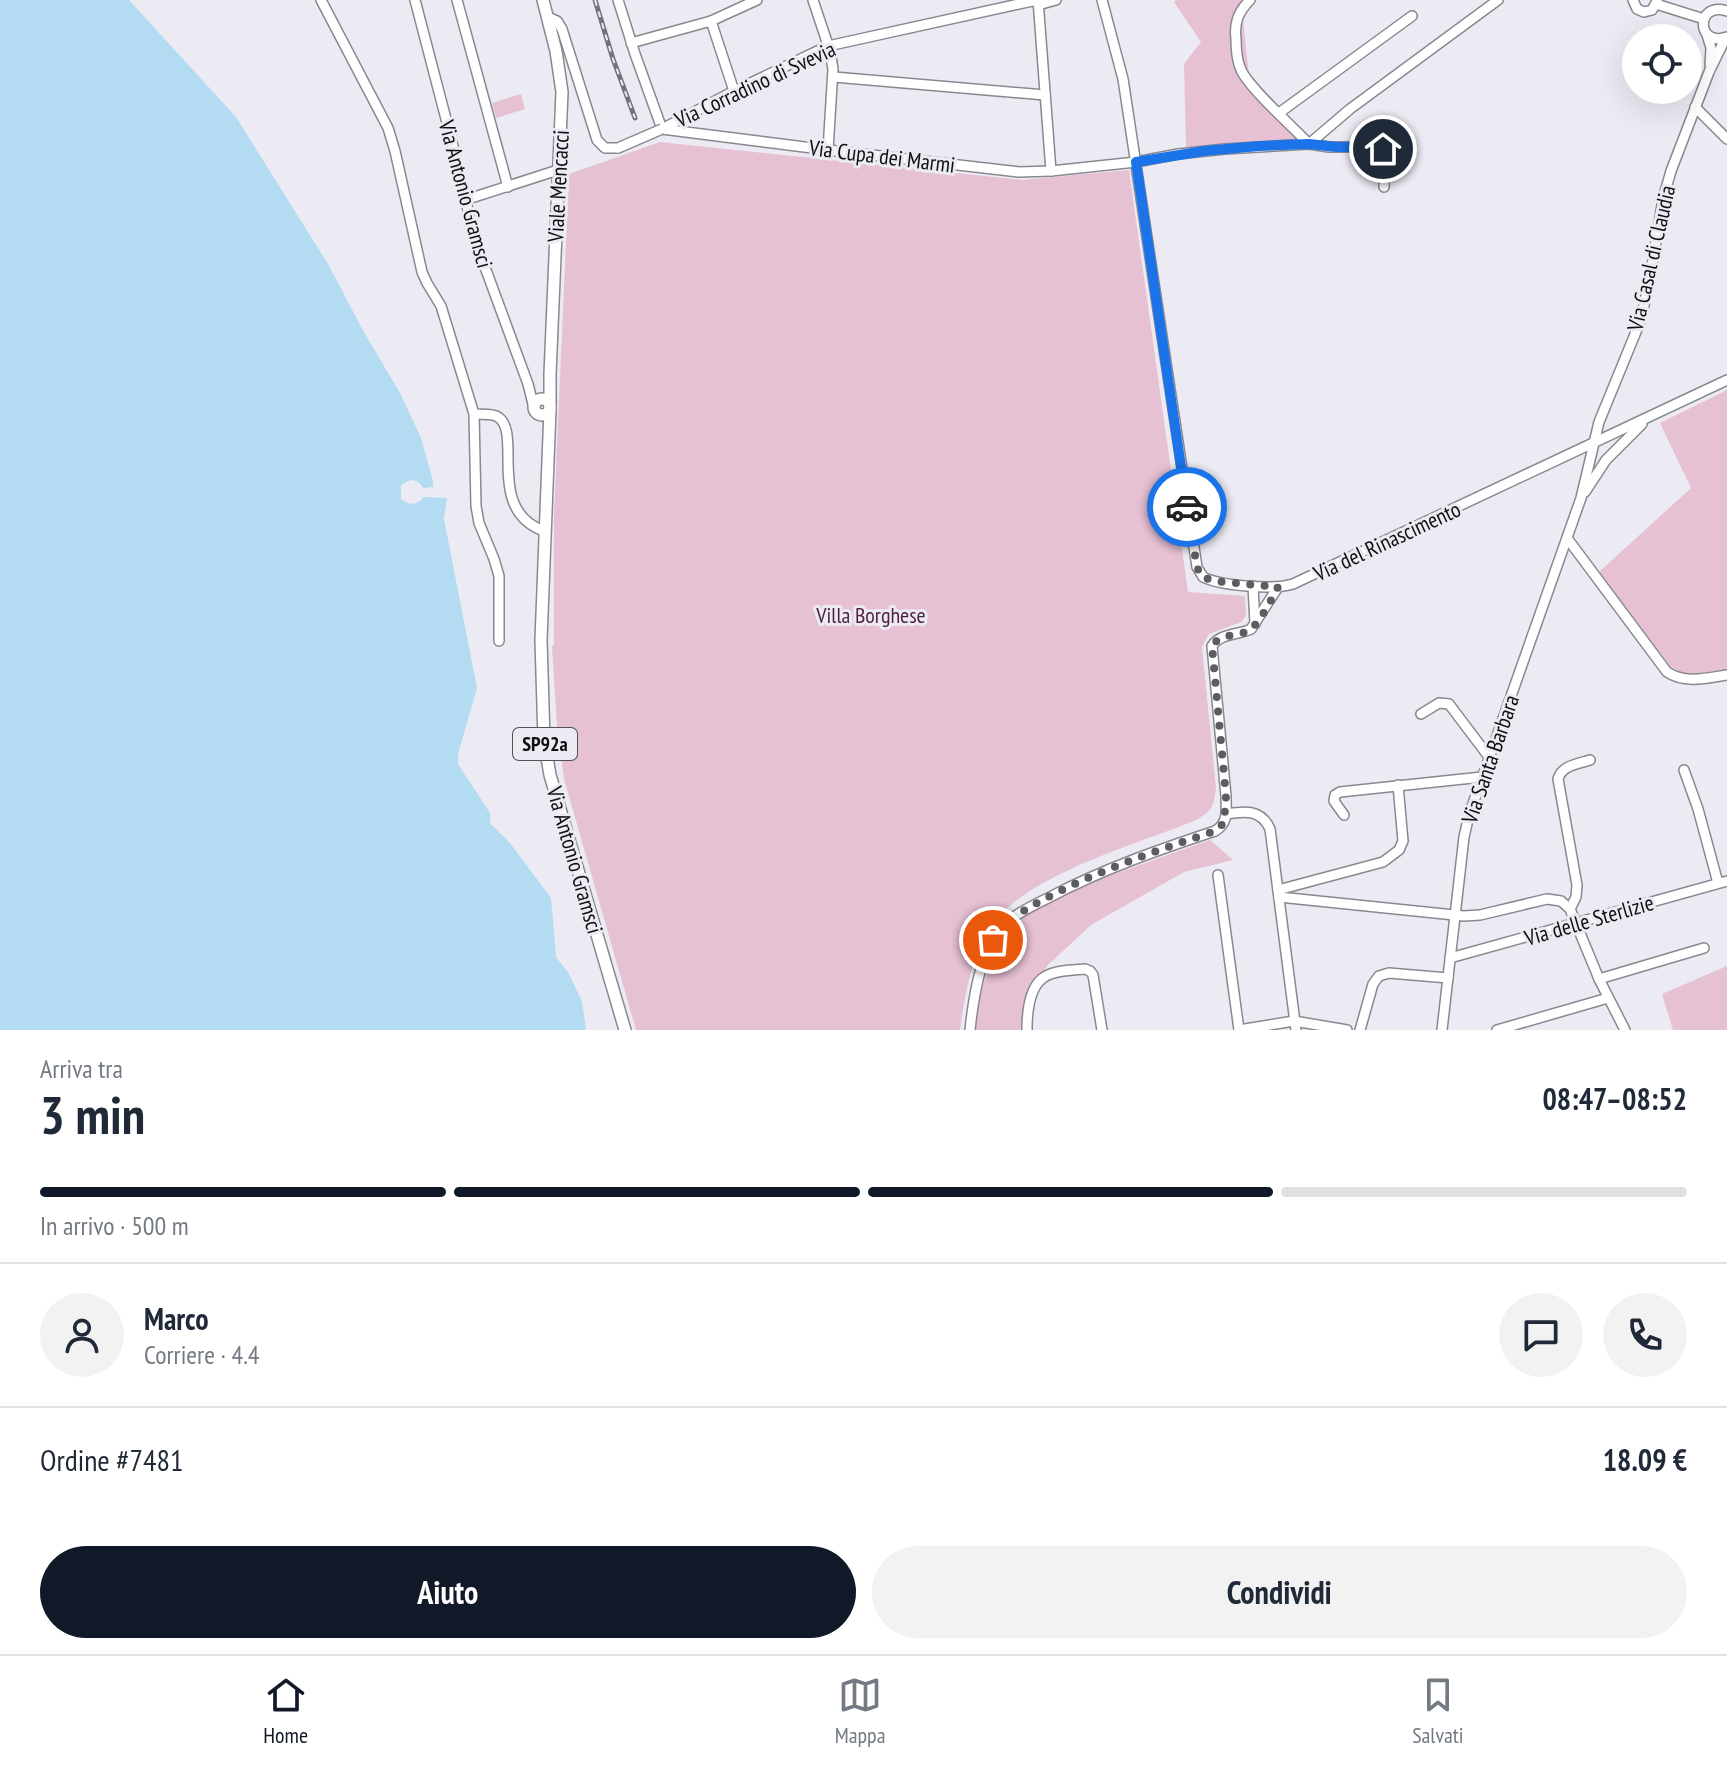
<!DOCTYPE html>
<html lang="it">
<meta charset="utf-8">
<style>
body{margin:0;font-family:"PT Sans Narrow",sans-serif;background:#f2f2f3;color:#1f2937;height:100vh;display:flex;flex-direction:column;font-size:30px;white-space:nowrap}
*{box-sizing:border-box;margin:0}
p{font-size:26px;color:#747a83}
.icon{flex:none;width:44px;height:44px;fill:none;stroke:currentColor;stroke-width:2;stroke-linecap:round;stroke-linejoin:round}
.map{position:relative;height:1030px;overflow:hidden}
.side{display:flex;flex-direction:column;background:#fff;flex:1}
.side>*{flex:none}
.controls{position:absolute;left:1622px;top:24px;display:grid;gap:16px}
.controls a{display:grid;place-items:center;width:80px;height:80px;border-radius:50%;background:#fff;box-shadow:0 8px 32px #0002;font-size:40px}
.pin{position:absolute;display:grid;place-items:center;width:68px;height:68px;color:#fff;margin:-34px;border:4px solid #fff;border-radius:50%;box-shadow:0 2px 8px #0007}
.courier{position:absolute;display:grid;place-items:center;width:80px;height:80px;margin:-40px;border:6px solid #1a73e8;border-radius:50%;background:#fff;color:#222;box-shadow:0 2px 10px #0007}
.summary em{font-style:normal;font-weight:700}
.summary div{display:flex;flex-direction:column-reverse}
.summary{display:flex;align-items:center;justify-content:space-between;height:136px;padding:0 40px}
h1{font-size:52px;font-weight:700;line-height:60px}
.bar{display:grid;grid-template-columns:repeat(4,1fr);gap:12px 8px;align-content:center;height:96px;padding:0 40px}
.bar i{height:10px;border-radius:6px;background:#e0e1e3}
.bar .current{background:#111827}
.bar p{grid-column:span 4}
.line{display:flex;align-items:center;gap:20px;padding:0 40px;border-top:2px solid #e0e1e3}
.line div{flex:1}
.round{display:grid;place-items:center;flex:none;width:84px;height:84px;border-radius:42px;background:#f2f2f3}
.button{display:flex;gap:16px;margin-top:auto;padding:16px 40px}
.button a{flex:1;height:92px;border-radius:48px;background:#111827;color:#fff;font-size:32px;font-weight:700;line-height:92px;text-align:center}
.button a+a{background:#f2f2f3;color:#1f2937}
.menu{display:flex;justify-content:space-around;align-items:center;height:112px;border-top:2px solid #e0e1e3;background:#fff;font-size:22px;color:#747a83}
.menu a{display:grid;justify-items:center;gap:4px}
.menu .current{color:#111827}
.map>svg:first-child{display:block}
.green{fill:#e6c0d3}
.water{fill:#b3dcf3}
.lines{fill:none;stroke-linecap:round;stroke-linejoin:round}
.minor-casing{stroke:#898890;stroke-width:12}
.major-casing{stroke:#898890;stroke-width:14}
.minor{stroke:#fff;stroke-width:9}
.major{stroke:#fff;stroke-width:11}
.rail-casing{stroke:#737278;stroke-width:5}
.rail{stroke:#ecebf4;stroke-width:2;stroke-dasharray:6;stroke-linecap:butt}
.minor-bridge-casing{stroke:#898890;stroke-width:12;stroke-linecap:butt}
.minor-bridge{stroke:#fff;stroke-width:9}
.done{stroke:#5c5c61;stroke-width:8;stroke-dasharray:0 14.4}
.route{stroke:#1a73e8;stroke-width:10}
.labels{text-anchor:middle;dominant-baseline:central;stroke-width:6;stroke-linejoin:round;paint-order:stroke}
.shield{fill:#ecebf4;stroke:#515156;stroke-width:2}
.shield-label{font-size:20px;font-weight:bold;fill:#0f0f12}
.street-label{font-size:22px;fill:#0f0f12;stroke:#ecebf4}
.park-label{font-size:22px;fill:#511f3c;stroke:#ecebf4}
</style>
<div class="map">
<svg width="1727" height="1030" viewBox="0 0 1727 1030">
<rect width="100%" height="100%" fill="#ecebf4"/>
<g class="green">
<polygon points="1176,0 1254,0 1242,11 1251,94 1299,141 1186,147 1184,64 1201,42 1174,2"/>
<polygon points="521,94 525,109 496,118 492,103"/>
<path d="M660 142 1022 180 1129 170 1188 592 1245 596 1246 616 1241 622 1209 634 1202 647 1216 788C1214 806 1212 811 1196 820 1136 845 1038 871 995 920 974 943 964 999 960 1030H636L564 779 557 726 552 646 554 645V515L569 174Z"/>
<polygon points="1727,390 1727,670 1686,676 1670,666 1599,572 1691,488 1660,423"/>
<path d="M1210 840 1233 860 1184 872 1091 925 1048 965 1033 984 1023 1007 1022 1030H974C976 988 1001 931 1037 907 1061 891 1090 882 1117 873 1148 862 1179 851 1210 840Z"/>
<polygon points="1727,966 1727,1030 1673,1030 1662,994"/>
</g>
<path class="water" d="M0 0H129L236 117 328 264 365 334 400 393 421 438 433 481V487L423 488C417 478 409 478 401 486V499C410 506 417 505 424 497L447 498 444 519 477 688 458 754V764L490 813V823L510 843 551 898 556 957 568 972 582 1001 586 1030H0Z"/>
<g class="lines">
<g class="minor-casing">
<g id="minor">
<polyline points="321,0 388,128 395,151 422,272 427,283 441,306 474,414 476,506 479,523 494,559 499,576 499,641"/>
<polyline points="415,0 452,142 475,240 528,384 534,408"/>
<polyline points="457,0 508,187"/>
<polyline points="618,0 635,54 662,129"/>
<polyline points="813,0 830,51 833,69 828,150"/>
<polyline points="1038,0 1051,171"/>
<path d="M1102 0 1123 79 1197 567 1203 577C1221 586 1274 590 1293 584L1727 380"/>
<path d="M1250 0C1238 12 1234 23 1236 39 1236 50 1237 61 1241 70 1250 89 1293 127 1309 144L1350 109 1498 0"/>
<polyline points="1633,0 1637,9 1644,12 1652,10 1657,1"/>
<polyline points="1656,4 1704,19"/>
<polyline points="1038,5 1056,0"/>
<path d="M1727 11C1695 1 1696 48 1727 37"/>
<polyline points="548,17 557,21 562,29 597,140 605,148 618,148"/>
<polyline points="711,21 734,91"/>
<polyline points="1707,35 1711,48 1710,65"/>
<polyline points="631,43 711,21 757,0"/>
<polyline points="834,77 1045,95"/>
<polyline points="1695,107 1727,139"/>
<polyline points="1279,113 1412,16"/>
<polyline points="662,129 828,150 1019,172 1051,171 1136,162 1178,154 1225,149 1309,144 1329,147 1378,147 1383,149 1385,154 1384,187"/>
<polyline points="662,129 734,91 828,46 1037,0"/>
<polyline points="465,200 558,170"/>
<path d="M474 414C481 415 492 413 498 417 523 433 485 510 544 531"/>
<polyline points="1585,492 1606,460 1642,424"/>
<path d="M1567 538 1667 672C1685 684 1707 678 1727 675"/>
<polyline points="1253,586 1255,624"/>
<polyline points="1421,714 1439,703 1449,704 1489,757"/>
<polyline points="1684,770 1698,809 1718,883"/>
<path d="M1226 814C1245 811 1261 809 1270 829L1296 1030"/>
<polyline points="1344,815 1334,801 1335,795 1340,792 1482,777"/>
<polyline points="1218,875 1239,1030"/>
<polyline points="1278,890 1383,862 1399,850 1403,841 1398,785"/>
<polyline points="1279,897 1464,916 1480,915 1547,899 1561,901 1570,909 1599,979 1625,1030"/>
<path d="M1570 909 1576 897 1577 885 1558 779C1562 765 1578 764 1590 760"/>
<polyline points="1450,958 1727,881"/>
<polyline points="1599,979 1704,948"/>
<path d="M970 1030C973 1001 979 960 995 936 1009 916 1030 907 1050 897 1103 869 1158 850 1215 831 1229 823 1226 810 1226 796L1212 646C1220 633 1239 635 1251 629L1278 587"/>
<path d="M1027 1030C1027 1013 1029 985 1046 976 1056 970 1073 970 1085 969L1090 971 1093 975 1102 1030"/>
<polyline points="1239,1030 1294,1021 1347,1030"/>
<polyline points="1360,1030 1373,984 1379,976 1389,973 1448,978"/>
<polyline points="1442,1030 1464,837 1469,815 1581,498 1599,422 1640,322 1649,284 1663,199 1671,171 1709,72 1725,39"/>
<polyline points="1497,1030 1608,998"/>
</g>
</g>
<g class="major-casing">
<g id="major">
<polyline points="543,0 556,51 562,92 550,374 550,408"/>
<circle cx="542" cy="407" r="8"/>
<polyline points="550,410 541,640 544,740 550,775 625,1030"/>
</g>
</g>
<use href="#minor" class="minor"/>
<use href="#major" class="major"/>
<g class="rail-casing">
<polyline id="rail" points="595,0 613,59 635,118"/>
</g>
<use href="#rail" class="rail"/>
<g class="minor-bridge-casing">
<polyline id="minor-bridge" points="618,148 662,129"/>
</g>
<use href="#minor-bridge" class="minor-bridge"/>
</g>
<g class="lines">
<path class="done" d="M993 940C1008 918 1029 907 1052 895 1105 868 1159 850 1215 831L1224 823 1226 796 1212 646C1221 633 1236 637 1248 631 1259 625 1272 598 1278 587L1213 581 1201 576 1197 567 1187 507"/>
<polyline class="route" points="1187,507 1136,162 1204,151 1259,146 1309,144 1336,147 1378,147 1383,149"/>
</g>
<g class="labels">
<rect class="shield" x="513" y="728" width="64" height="32" rx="6"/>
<g class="shield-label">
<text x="545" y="744">SP92a</text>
</g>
<g class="street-label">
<text transform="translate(755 84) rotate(-25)">Via Corradino di Svevia</text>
<text transform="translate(882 156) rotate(7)">Via Cupa dei Marmi</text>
<text transform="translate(558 186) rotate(-87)">Viale Mencacci</text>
<text transform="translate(466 194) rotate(75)">Via Antonio Gramsci</text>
<text transform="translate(1651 258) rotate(-77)">Via Casal di Claudia</text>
<text transform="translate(1387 541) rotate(-25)">Via del Rinascimento</text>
<text transform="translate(1490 759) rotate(-71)">Via Santa Barbara</text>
<text transform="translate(575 860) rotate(74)">Via Antonio Gramsci</text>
<text transform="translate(1589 920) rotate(-16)">Via delle Sterlizie</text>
</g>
<g class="park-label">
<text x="871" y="615">Villa Borghese</text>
</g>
</g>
</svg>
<div class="controls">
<a><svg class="icon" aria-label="locate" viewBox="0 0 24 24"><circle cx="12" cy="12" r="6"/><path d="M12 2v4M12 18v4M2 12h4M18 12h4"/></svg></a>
</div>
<div class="pin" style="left:993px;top:940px;background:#ea580c"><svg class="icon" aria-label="bag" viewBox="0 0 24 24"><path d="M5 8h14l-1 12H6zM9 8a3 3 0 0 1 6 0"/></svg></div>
<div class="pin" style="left:1383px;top:149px;background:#1f2937"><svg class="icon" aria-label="home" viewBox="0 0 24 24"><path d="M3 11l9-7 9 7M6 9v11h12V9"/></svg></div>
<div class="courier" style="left:1187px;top:507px"><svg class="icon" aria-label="car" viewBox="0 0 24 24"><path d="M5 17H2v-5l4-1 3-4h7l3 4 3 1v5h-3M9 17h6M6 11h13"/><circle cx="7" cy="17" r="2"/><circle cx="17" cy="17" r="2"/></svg></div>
</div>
<section class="side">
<div class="summary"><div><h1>3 min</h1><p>Arriva tra</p></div><em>08:47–08:52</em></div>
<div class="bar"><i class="current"></i><i class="current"></i><i class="current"></i><i></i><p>In arrivo · 500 m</p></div>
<div class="line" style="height:144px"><a class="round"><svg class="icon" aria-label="person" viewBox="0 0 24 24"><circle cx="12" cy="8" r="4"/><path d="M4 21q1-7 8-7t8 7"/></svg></a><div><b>Marco</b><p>Corriere · 4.4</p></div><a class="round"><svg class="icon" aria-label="chat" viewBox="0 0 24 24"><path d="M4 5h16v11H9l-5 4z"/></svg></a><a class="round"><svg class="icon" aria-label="phone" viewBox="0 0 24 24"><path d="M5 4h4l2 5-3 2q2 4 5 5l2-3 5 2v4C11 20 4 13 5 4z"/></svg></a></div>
<div class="line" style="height:104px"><div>Ordine #7481</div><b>18.09 €</b></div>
<div class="button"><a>Aiuto</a><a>Condividi</a></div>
</section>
<nav class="menu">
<a class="current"><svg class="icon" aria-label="home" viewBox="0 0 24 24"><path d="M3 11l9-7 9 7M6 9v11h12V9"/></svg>Home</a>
<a><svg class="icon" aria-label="map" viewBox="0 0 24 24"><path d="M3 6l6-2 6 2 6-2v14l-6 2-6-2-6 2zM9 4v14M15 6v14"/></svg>Mappa</a>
<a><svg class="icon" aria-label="saved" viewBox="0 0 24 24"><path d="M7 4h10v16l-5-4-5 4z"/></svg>Salvati</a>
</nav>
